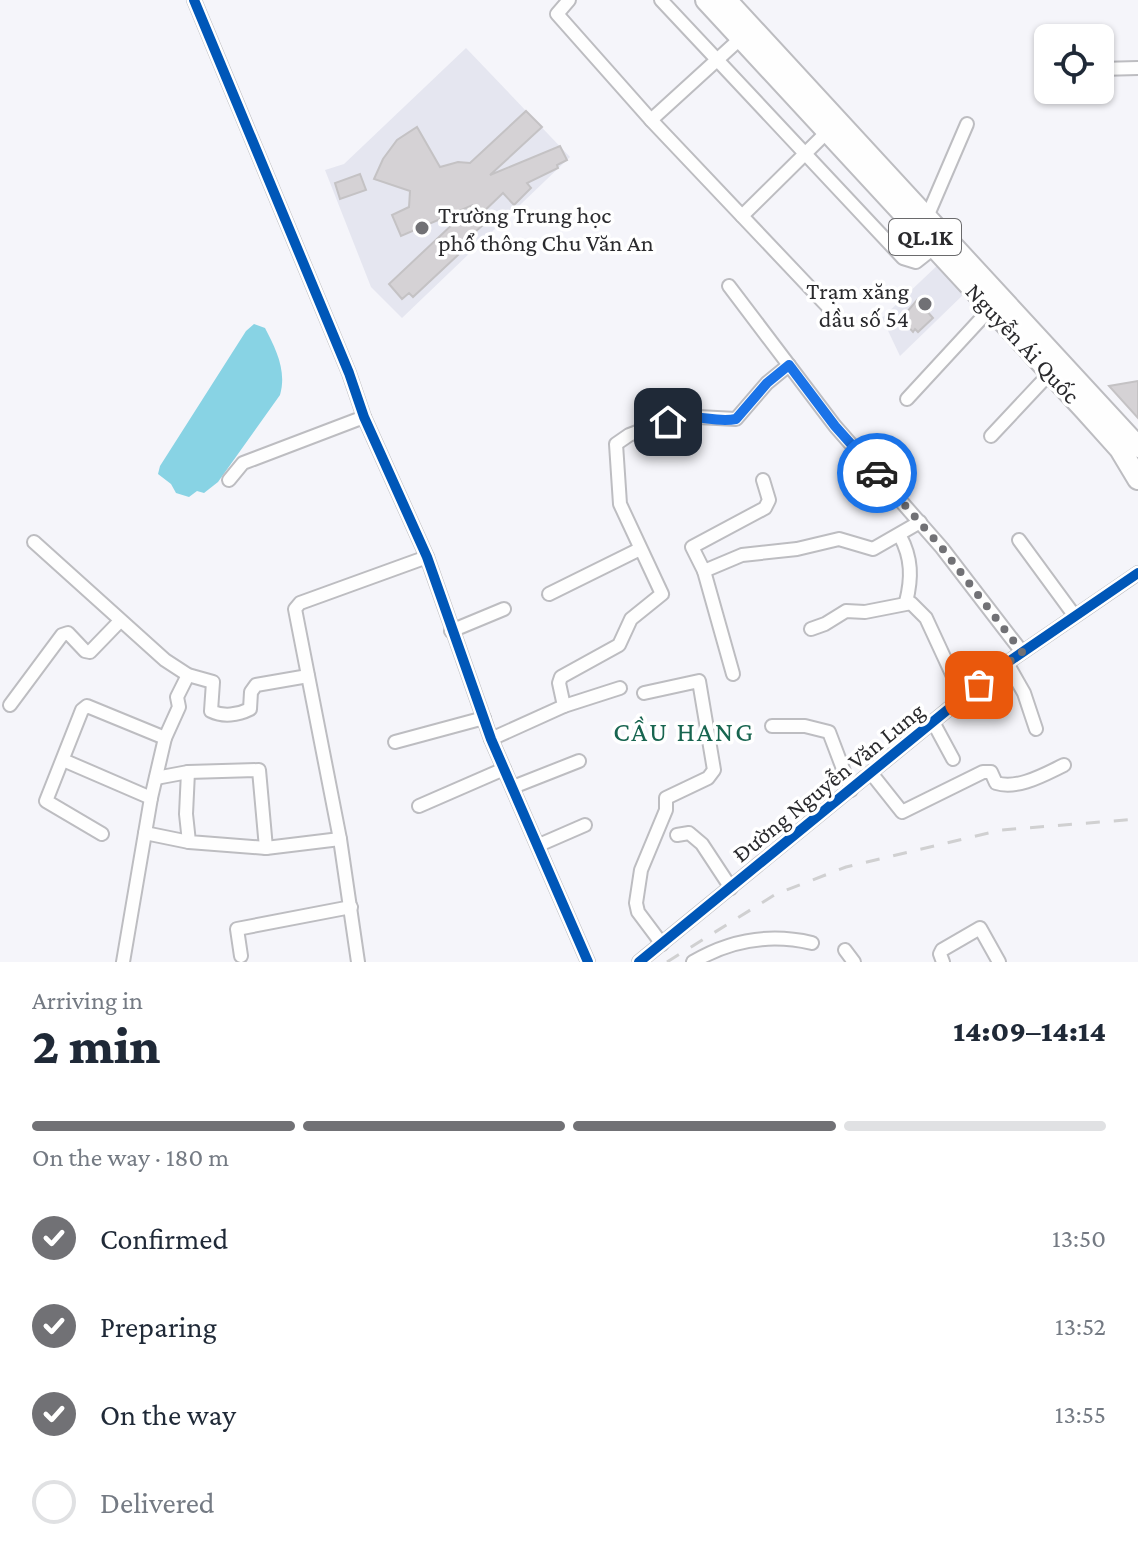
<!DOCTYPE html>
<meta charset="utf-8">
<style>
body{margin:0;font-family:"Crimson Pro",serif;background:#f6f6f7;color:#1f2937;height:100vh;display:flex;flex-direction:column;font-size:30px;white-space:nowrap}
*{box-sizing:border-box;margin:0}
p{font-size:26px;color:#747a83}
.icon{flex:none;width:44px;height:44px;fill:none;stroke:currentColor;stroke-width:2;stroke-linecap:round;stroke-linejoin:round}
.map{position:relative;height:962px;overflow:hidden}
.panel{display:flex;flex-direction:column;background:#fff;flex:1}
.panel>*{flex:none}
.tools{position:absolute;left:1034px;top:24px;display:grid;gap:16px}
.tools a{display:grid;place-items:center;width:80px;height:80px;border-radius:12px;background:#fff;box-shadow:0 2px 6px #0004;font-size:40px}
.pin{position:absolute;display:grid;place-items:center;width:68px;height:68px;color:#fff;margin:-34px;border-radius:16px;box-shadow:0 4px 12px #0006}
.courier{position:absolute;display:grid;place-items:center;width:80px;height:80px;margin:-40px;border:6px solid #1a73e8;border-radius:50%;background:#fff;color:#222;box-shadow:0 2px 10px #0007}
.head em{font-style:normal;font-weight:800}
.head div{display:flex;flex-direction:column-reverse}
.head{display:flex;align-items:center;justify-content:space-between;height:136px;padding:0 32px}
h1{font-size:52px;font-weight:800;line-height:60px}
.bar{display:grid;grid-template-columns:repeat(4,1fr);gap:12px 8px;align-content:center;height:96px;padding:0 32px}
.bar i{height:10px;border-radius:6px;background:#e0e1e3}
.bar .active{background:#717175}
.bar p{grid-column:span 4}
ol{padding:0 32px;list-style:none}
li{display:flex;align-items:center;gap:24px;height:88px}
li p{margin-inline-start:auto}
li .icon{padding:8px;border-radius:50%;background:#717175;color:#fff;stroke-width:4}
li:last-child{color:#747a83}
li i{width:44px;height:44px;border:4px solid #e0e1e3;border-radius:50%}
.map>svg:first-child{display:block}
.built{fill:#e5e6f0}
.water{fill:#88d3e4}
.building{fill:#d5d2d5;stroke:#c4c2c4;stroke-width:2}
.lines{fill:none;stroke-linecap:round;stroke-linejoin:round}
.minor-casing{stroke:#bdbdc1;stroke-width:16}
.primary-casing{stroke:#bdbdc1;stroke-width:24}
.minor{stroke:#fefefe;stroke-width:12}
.primary{stroke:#fefefe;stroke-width:20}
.rail{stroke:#d0d0d1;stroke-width:3;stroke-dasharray:14 14;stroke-linecap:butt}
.cycleway-casing{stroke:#fff;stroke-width:15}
.cycleway{stroke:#0057b8;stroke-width:10}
.done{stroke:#717175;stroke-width:8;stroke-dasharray:0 14.4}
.route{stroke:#1a73e8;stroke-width:10}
.poi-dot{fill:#717175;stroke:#fff;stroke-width:3}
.labels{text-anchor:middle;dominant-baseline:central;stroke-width:7;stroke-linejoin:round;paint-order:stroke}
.shield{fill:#fff;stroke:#6a6a6c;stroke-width:2}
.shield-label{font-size:22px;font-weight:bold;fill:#2a2a2d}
.poi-label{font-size:24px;fill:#2a2a2d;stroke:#fff;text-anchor:start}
.street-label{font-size:24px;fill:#2a2a2d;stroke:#fff}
.quarter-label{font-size:28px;letter-spacing:2px;fill:#186550;stroke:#fff}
</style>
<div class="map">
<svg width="1138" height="962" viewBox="0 0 1138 962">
<rect width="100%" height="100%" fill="#f5f5fa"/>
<g class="built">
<polygon points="466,48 570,157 402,318 371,287 325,170 344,164"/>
<polygon points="941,262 968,290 900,356 882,318"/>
</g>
<path class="water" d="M254 324 265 328C276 349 287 371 280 395L218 482 204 493 197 491 189 497 176 493 171 484 158 474 160 466 246 331Z"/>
<g class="building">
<polygon points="526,111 542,127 490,175 560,146 567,160 557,165 558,168 527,183 531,188 514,205 503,193 477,218 484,224 454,251 458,255 413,297 409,293 402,299 389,284 473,205 401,236 392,215 409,207 410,191 374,179 383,159 397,140 417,127 440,167 458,162 470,163"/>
<polygon points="360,174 366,190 340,199 335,183"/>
<polygon points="917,300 933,318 918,332 915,329 913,332 901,319"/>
<polygon points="1138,381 1138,418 1109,386"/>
</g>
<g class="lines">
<g class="minor-casing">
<g id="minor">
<polyline points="194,0 349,373 364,417 427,557 491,739 588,962"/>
<polyline points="569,0 557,14 651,120 832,311"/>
<polyline points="661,0 903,258 916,262 935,247"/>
<polyline points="1100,69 1138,68"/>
<polyline points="651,120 741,38"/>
<polyline points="742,216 827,132"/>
<polyline points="927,217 967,124"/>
<polyline points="729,286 835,426 942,548 1022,652"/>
<polyline points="907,399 991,308"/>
<polyline points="991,436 1051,372"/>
<polyline points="229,480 243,463 364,417"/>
<polyline points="763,480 769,500 765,508 692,547 704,571 742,555 797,549 839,539 873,549 920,522"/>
<path d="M900 536C912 558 912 578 906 602"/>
<polyline points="1019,540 1074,615"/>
<path d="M34 542 165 660 188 675 213 682 211 711C223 717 238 715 250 709L251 692 256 685 308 676"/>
<polyline points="704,571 733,674"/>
<polyline points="549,594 640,549"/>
<polyline points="811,629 825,624 846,611 865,612 911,603 926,618 963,698"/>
<polyline points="451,631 504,609"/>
<polyline points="1007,663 1024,693 1036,729"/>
<polyline points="644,693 699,681 714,770 708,778 666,798 666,810 641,870 636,903 638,912 662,944"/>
<polyline points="10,705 62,635 68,633 85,651 90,652 120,621"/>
<polyline points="564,706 620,688"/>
<polyline points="933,722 953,759"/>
<polyline points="772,726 805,726 829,732 851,790"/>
<polyline points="491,739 564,706 559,683 561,677 619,645 631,619 662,594 620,504 616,444 629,435 679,416 736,419 767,383 789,365"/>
<polyline points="395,742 484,718"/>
<polyline points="63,760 151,798"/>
<polyline points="188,772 186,814 189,842 266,848 340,839"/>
<path d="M871 773 902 812 983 772H991L996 783C1018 790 1045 774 1064 765"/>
<polyline points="156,778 188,772 259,770 266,848"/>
<polyline points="513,787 579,761"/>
<polyline points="419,806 504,769"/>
<polyline points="145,833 189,842"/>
<polyline points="102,834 46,801 82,710 87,706 165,738"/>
<polyline points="677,835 689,833 702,844 731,888"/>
<polyline points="539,845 585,825"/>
<polyline points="845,950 854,962"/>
<polyline points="241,956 237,929 351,907"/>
<polyline points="123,962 151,798 165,738 179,707 177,697 188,675"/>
<polyline points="358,962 340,839 295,609 300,603 427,557"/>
<polyline points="639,962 995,671 1138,573"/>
<path d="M693 962C730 940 769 933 812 943"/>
<polyline points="943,962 940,954 942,950 980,928 999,962"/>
</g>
</g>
<g class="primary-casing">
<g id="primary">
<polyline points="706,0 1085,410 1120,449 1138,479"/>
<polyline points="726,0 1138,447"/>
</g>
</g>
<use href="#minor" class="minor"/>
<use href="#primary" class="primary"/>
<polyline class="rail" points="667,962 776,894 846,867 1001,830 1138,819"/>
<g class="cycleway-casing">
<g id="cycleway">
<polyline points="194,0 349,373 364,417 427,557 491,739 588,962"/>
<polyline points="639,962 995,671 1138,573"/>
</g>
</g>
<use href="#cycleway" class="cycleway"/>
</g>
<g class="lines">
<polyline class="done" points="877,473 942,548 1022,652 979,685"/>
<path class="route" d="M668 422C692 410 712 424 736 419L767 383 789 365 835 426 877 473"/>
</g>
<g class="poi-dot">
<circle cx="422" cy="228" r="8"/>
<circle cx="925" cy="304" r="8"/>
</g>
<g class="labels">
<rect class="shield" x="889" y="219" width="72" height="36" rx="6"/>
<g class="shield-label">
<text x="925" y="237">QL.1K</text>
</g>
<g class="poi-label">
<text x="438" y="214">Trường Trung học<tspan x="438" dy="28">phổ thông Chu Văn An</tspan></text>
<text x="909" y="290" text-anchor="end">Trạm xăng<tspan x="909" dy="28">dầu số 54</tspan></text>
</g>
<g class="street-label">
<text transform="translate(1023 343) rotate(47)">Nguyễn Ái Quốc</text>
<text transform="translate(828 782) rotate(-39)">Đường Nguyễn Văn Lung</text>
</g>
<g class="quarter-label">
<text x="684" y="731">CẦU HANG</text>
</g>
</g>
</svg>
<div class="tools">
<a><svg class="icon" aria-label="locate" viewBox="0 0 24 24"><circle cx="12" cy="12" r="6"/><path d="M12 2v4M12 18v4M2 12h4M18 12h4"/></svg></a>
</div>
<div class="pin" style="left:979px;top:685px;background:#ea580c"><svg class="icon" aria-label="bag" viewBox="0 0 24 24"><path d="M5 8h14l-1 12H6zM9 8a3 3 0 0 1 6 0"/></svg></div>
<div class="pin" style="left:668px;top:422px;background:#1f2937"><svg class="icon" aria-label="home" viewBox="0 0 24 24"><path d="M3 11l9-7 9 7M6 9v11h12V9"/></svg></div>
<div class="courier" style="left:877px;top:473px"><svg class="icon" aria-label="car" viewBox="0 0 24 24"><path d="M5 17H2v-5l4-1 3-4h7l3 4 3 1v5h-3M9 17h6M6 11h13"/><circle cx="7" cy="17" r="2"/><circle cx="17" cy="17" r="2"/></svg></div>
</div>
<section class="panel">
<div class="head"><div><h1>2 min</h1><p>Arriving in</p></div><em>14:09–14:14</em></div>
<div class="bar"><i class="active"></i><i class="active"></i><i class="active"></i><i></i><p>On the way · 180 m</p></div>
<ol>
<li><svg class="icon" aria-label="check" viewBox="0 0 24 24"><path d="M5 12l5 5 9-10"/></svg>Confirmed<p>13:50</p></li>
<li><svg class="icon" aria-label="check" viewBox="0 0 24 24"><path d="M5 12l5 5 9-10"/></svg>Preparing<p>13:52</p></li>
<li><svg class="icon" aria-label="check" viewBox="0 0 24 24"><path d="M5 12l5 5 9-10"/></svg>On the way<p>13:55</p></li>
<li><i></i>Delivered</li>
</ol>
</section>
